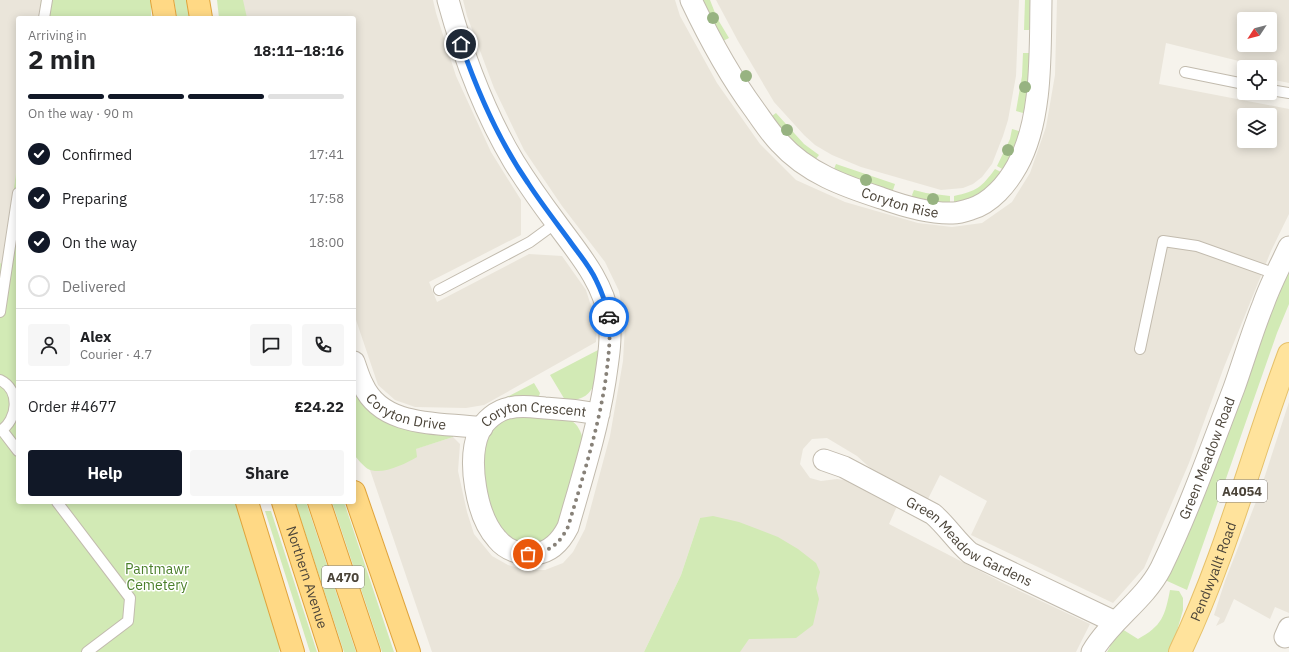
<!DOCTYPE html>
<meta charset="utf-8">
<style>
body{margin:0;font-family:"IBM Plex Sans",sans-serif;background:#f6f6f6;color:#202124;height:100vh;display:flex;flex-direction:column;font-size:15px;white-space:nowrap}
*{box-sizing:border-box;margin:0}
p{font-size:13px;color:#757577}
.icon{flex:none;width:22px;height:22px;fill:none;stroke:currentColor;stroke-width:2;stroke-linecap:round;stroke-linejoin:round}
.map{position:relative;flex:1;overflow:hidden}
.side{position:absolute;left:16px;top:16px;width:340px;height:488px;display:flex;flex-direction:column;background:#fff;border-radius:4px;box-shadow:0 2px 10px #0003}
.side>*{flex:none}
.needle{width:26px;rotate:234deg}
.tools{position:absolute;left:1237px;top:12px;display:grid;gap:8px}
.tools a{display:grid;place-items:center;width:40px;height:40px;border-radius:4px;background:#fff;box-shadow:0 2px 10px #0003;font-size:20px}
.pin{position:absolute;display:grid;place-items:center;width:34px;height:34px;color:#fff;margin:-17px;border:2px solid #fff;border-radius:50%;box-shadow:0 1px 4px #0007}
.courier{position:absolute;display:grid;place-items:center;width:40px;height:40px;margin:-20px;border:3px solid #1a73e8;border-radius:50%;background:#fff;color:#222;box-shadow:0 1px 5px #0007}
.head em{font-style:normal;font-weight:700}
.head div{display:flex;flex-direction:column-reverse}
.head{display:flex;align-items:center;justify-content:space-between;height:68px;padding:0 12px}
h1{font-size:26px;font-weight:700;line-height:30px}
.bar{display:grid;grid-template-columns:repeat(4,1fr);gap:6px 4px;align-content:center;height:48px;padding:0 12px}
.bar i{height:5px;border-radius:3px;background:#e0e0e0}
.bar .current{background:#111827}
.bar p{grid-column:span 4}
.line{display:flex;align-items:center;gap:10px;padding:0 12px;border-top:1px solid #e0e0e0}
.line div{flex:1}
.round{display:grid;place-items:center;flex:none;width:42px;height:42px;border-radius:4px;background:#f6f6f6}
ol{padding:0 12px;list-style:none}
li{display:flex;align-items:center;gap:12px;height:44px}
li p{margin-inline-start:auto}
li .icon{padding:4px;border-radius:50%;background:#111827;color:#fff;stroke-width:4}
li:last-child{color:#757577}
li i{width:22px;height:22px;border:2px solid #e0e0e0;border-radius:50%}
.cta{display:flex;gap:8px;margin-top:auto;padding:8px 12px}
.cta a{flex:1;height:46px;border-radius:4px;background:#111827;color:#fff;font-size:16px;font-weight:700;line-height:46px;text-align:center}
.cta a+a{background:#f6f6f6;color:#202124}
.map>svg:first-child{display:block}
.residential{fill:#eae5da;fill-rule:evenodd}
.green{fill:#d2eab5}
.lines{fill:none;stroke-linecap:round;stroke-linejoin:round}
.service-casing{stroke:#c2bbae;stroke-width:12}
.minor-casing{stroke:#c2bbae;stroke-width:23}
.primary-casing{stroke:#e6c16a;stroke-width:24}
.trunk-casing{stroke:#e0a43c;stroke-width:24}
.service{stroke:#fff;stroke-width:10}
.minor{stroke:#fff;stroke-width:21}
.primary{stroke:#ffe39c;stroke-width:22}
.trunk{stroke:#ffd985;stroke-width:22}
.tree{fill:#97b381}
.done{stroke:#878178;stroke-width:4;stroke-dasharray:0 7.2}
.route{stroke:#1a73e8;stroke-width:5}
.labels{text-anchor:middle;dominant-baseline:central;stroke-width:3;stroke-linejoin:round;paint-order:stroke}
.shield{fill:#fff;stroke:#817c74;stroke-width:1}
.shield-label{font-size:13px;font-weight:bold;fill:#4b4439}
.street-label{font-size:14px;fill:#4b4439;stroke:#fff}
.park-label{font-size:14px;fill:#4a7f2a;stroke:#fff}
</style>
<div class="map">
<svg width="1289" height="652" viewBox="0 0 1289 652">
<rect width="100%" height="100%" fill="#f6f3ec"/>
<g class="residential">
<polygon points="0,0 41,0 39,18 18,18 18,159 3,264 0,263"/>
<polygon points="234,0 433,0 436,13 456,76 491,152 521,200 521,235 429,282 437,302 529,254 562,256 586,290 597,325 596,342 484,405 466,408 415,407 395,400 378,385 354,314 354,18 237,18"/>
<path d="M463 0H675L680 16 717 83 760 144 796 180 845 202 918 223 952 227 982 223 1012 202 1030 173 1046 127 1055 75 1057 0H1289V83L1270 79V67H1251V64L1166 43 1159 84 1289 109V214L1271 251 1224 367 1189 463 1144 568 1113 603 971 535 987 501 940 475 928 499 878 475 857 456 827 438 812 439 803 449 800 464 810 478 821 481 837 479 850 481 898 504 889 524 1005 584 1090 624 1076 652H735L700 518 681 575 644 652H432L368 464 453 437 460 444 458 471 467 512 474 534 492 556 508 565 525 570H545L563 563 573 552 585 529 610 436 623 361 625 326 619 291 605 262 562 206 524 150 494 88 467 16ZM1244 19H1270V45H1244ZM1244 115H1270V141H1244Z"/>
<polygon points="716,0 1019,0 1016,76 1008,120 1003,136 992,164 982,177 973,184 963,188 941,190 861,167 832,155 815,145 804,135 774,102 738,41"/>
<polygon points="1289,402 1289,613 1275,607 1270,619 1234,599 1224,622 1216,626 1220,618 1214,615 1225,581 1259,494"/>
</g>
<g class="green">
<polygon points="41,0 151,0 151,18 39,18"/>
<polygon points="174,0 188,0 191,18 177,18"/>
<polygon points="217,0 243,0 247,18 219,18"/>
<polygon points="700,0 710,0 717,18 729,38 723,41"/>
<polygon points="1025,0 1032,0 1032,26 1029,30 1024,30"/>
<polygon points="1023,53 1030,53 1026,110 1023,113 1016,111 1022,76"/>
<polygon points="776,113 804,144 819,155 815,160 812,161 772,120 772,116"/>
<polygon points="1012,129 1019,131 1019,133 1015,148 1004,170 997,166 1010,139"/>
<polygon points="18,159 18,502 239,502 283,637 279,652 0,652 0,263 3,264"/>
<polygon points="836,164 895,184 893,190 890,191 835,172 834,169"/>
<path d="M995 169 1003 173 978 197 954 204V196C977 191 981 188 995 169Z"/>
<polygon points="914,190 926,193 950,196 950,204 942,204 913,197 912,195"/>
<polygon points="1289,271 1289,304 1277,333 1187,590 1165,580 1277,293"/>
<path d="M600 349C596 375 599 402 565 400L550 375Z"/>
<path d="M354 373 361 389 454 432 453 437 416 449 417 457C405 464 381 476 368 469 363 466 358 459 354 455Z"/>
<polygon points="534,383 540,393 539,396 537,397 501,400"/>
<path d="M510 416C524 416 561 414 572 421 578 425 581 432 583 439L560 524 552 538 536 546 513 541 504 533 495 519 487 496 482 474 485 440 491 431Z"/>
<polygon points="295,502 306,502 356,652 344,652"/>
<polygon points="332,502 344,502 394,652 382,652"/>
<polygon points="265,511 271,511 317,652 310,652"/>
<polygon points="713,516 739,522 778,537 798,549 816,563 820,572 816,588 819,599 813,625 796,638 749,639 740,652 644,652 681,575 700,518"/>
<path d="M1170 590 1179 591 1183 598V610L1171 652H1107L1110 647 1111 637 1122 629 1138 639C1162 626 1165 616 1170 590Z"/>
</g>
<g class="lines">
<g class="service-casing">
<g id="service">
<polyline points="44,18 47,0"/>
<polyline points="1185,72 1244,84"/>
<polyline points="1270,90 1289,93"/>
<polyline points="439,290 530,242 556,223"/>
<polyline points="0,312 18,193"/>
<polyline points="1140,349 1163,241 1197,246 1276,274"/>
<path d="M0 380C21 390 18 420 0 431"/>
<polyline points="2,430 18,451"/>
<polyline points="57,502 130,598 128,621 87,652"/>
</g>
</g>
<g class="minor-casing">
<g id="minor">
<path id="s1" d="M448 0C463 55 484 112 514 162 527 183 542 204 557 224 578 253 603 281 609 318 612 339 608 360 605 381 597 431 582 478 568 527 561 541 551 552 535 554 520 555 506 550 497 539 476 516 467 460 479 432 484 421 497 410 509 408 521 405 533 407 545 408 563 409 581 411 599 414"/>
<path id="s2" d="M691 0C709 38 729 75 754 109 762 120 770 133 780 143 807 173 844 186 881 198 903 206 929 214 953 213 959 213 965 211 971 209 991 203 1007 184 1017 166 1043 120 1040 51 1041 0"/>
<path id="s3" d="M354 362C357 370 359 378 363 385 383 429 442 422 482 428"/>
<path id="s4" d="M824 460 844 467 933 514C947 526 956 541 970 553L1115 622"/>
<polyline points="1285,637 1289,628"/>
<path id="s5" d="M1092 652C1111 620 1144 601 1161 568 1189 510 1211 448 1234 388 1244 360 1252 332 1263 305 1270 285 1280 266 1289 247"/>
</g>
</g>
<g class="primary-casing">
<g id="primary">
<path id="s6" d="M1180 652C1226 556 1252 453 1289 354"/>
</g>
</g>
<g class="trunk-casing">
<g id="trunk">
<polyline points="162,0 165,18"/>
<polyline points="198,0 201,18"/>
<polyline points="354,492 409,652"/>
<polyline points="247,502 293,652"/>
<path id="s7" d="M283 502 331 652"/>
<polyline points="319,502 369,652"/>
</g>
</g>
<use href="#service" class="service"/>
<use href="#minor" class="minor"/>
<use href="#primary" class="primary"/>
<use href="#trunk" class="trunk"/>
</g>
<g class="tree">
<circle cx="713" cy="18" r="6"/>
<circle cx="746" cy="76" r="6"/>
<circle cx="1025" cy="87" r="6"/>
<circle cx="787" cy="130" r="6"/>
<circle cx="1008" cy="150" r="6"/>
<circle cx="866" cy="180" r="6"/>
<circle cx="933" cy="199" r="6"/>
</g>
<g class="lines">
<path class="done" d="M528 554C549 552 558 546 568 527 582 480 597 433 605 384 608 361 611 340 609 317"/>
<path class="route" d="M461 44C478 93 499 141 528 183 541 203 555 221 569 240 578 253 589 265 596 280 602 292 606 304 609 317"/>
</g>
<g class="labels">
<g class="shield">
<rect x="1217" y="480" width="50" height="22" rx="3"/>
<rect x="322" y="566" width="42" height="22" rx="3"/>
</g>
<g class="shield-label">
<text x="1242" y="491">A4054</text>
<text x="343" y="577">A470</text>
</g>
<g class="street-label">
<text stroke="none"><textPath href="#s2" startOffset="305">Coryton Rise</textPath></text>
<text stroke="none"><textPath href="#s3" startOffset="79">Coryton Drive</textPath></text>
<text stroke="none"><textPath href="#s1" startOffset="836">Coryton Crescent</textPath></text>
<text stroke="none"><textPath href="#s5" startOffset="228">Green Meadow Road</textPath></text>
<text stroke="none"><textPath href="#s4" startOffset="168">Green Meadow Gardens</textPath></text>
<text stroke="none"><textPath href="#s6" startOffset="87">Pendwyallt Road</textPath></text>
<text stroke="none"><textPath href="#s7" startOffset="79">Northern Avenue</textPath></text>
</g>
<g class="park-label">
<text x="157" y="569">Pantmawr<tspan x="157" dy="16">Cemetery</tspan></text>
</g>
</g>
</svg>
<div class="tools">
<a><svg class="needle" viewBox="-14 -14 28 28"><path d="M0-13l5 13h-10z" fill="#e53935"/><path d="M0 13l5-13h-10z" fill="#757577"/></svg></a>
<a><svg class="icon" aria-label="locate" viewBox="0 0 24 24"><circle cx="12" cy="12" r="6"/><path d="M12 2v4M12 18v4M2 12h4M18 12h4"/></svg></a>
<a><svg class="icon" aria-label="layers" viewBox="0 0 24 24"><path d="M12 4l9 5-9 5-9-5zM3 14l9 5 9-5"/></svg></a>
</div>
<div class="pin" style="left:528px;top:554px;background:#ea580c"><svg class="icon" aria-label="bag" viewBox="0 0 24 24"><path d="M5 8h14l-1 12H6zM9 8a3 3 0 0 1 6 0"/></svg></div>
<div class="pin" style="left:461px;top:44px;background:#1f2937"><svg class="icon" aria-label="home" viewBox="0 0 24 24"><path d="M3 11l9-7 9 7M6 9v11h12V9"/></svg></div>
<div class="courier" style="left:609px;top:317px"><svg class="icon" aria-label="car" viewBox="0 0 24 24"><path d="M5 17H2v-5l4-1 3-4h7l3 4 3 1v5h-3M9 17h6M6 11h13"/><circle cx="7" cy="17" r="2"/><circle cx="17" cy="17" r="2"/></svg></div>
<section class="side">
<div class="head"><div><h1>2 min</h1><p>Arriving in</p></div><em>18:11–18:16</em></div>
<div class="bar"><i class="current"></i><i class="current"></i><i class="current"></i><i></i><p>On the way · 90 m</p></div>
<ol>
<li><svg class="icon" aria-label="check" viewBox="0 0 24 24"><path d="M5 12l5 5 9-10"/></svg>Confirmed<p>17:41</p></li>
<li><svg class="icon" aria-label="check" viewBox="0 0 24 24"><path d="M5 12l5 5 9-10"/></svg>Preparing<p>17:58</p></li>
<li><svg class="icon" aria-label="check" viewBox="0 0 24 24"><path d="M5 12l5 5 9-10"/></svg>On the way<p>18:00</p></li>
<li><i></i>Delivered</li>
</ol>
<div class="line" style="height:72px"><a class="round"><svg class="icon" aria-label="person" viewBox="0 0 24 24"><circle cx="12" cy="8" r="4"/><path d="M4 21q1-7 8-7t8 7"/></svg></a><div><b>Alex</b><p>Courier · 4.7</p></div><a class="round"><svg class="icon" aria-label="chat" viewBox="0 0 24 24"><path d="M4 5h16v11H9l-5 4z"/></svg></a><a class="round"><svg class="icon" aria-label="phone" viewBox="0 0 24 24"><path d="M5 4h4l2 5-3 2q2 4 5 5l2-3 5 2v4C11 20 4 13 5 4z"/></svg></a></div>
<div class="line" style="height:52px"><div>Order #4677</div><b>£24.22</b></div>
<div class="cta"><a>Help</a><a>Share</a></div>
</section>
</div>
